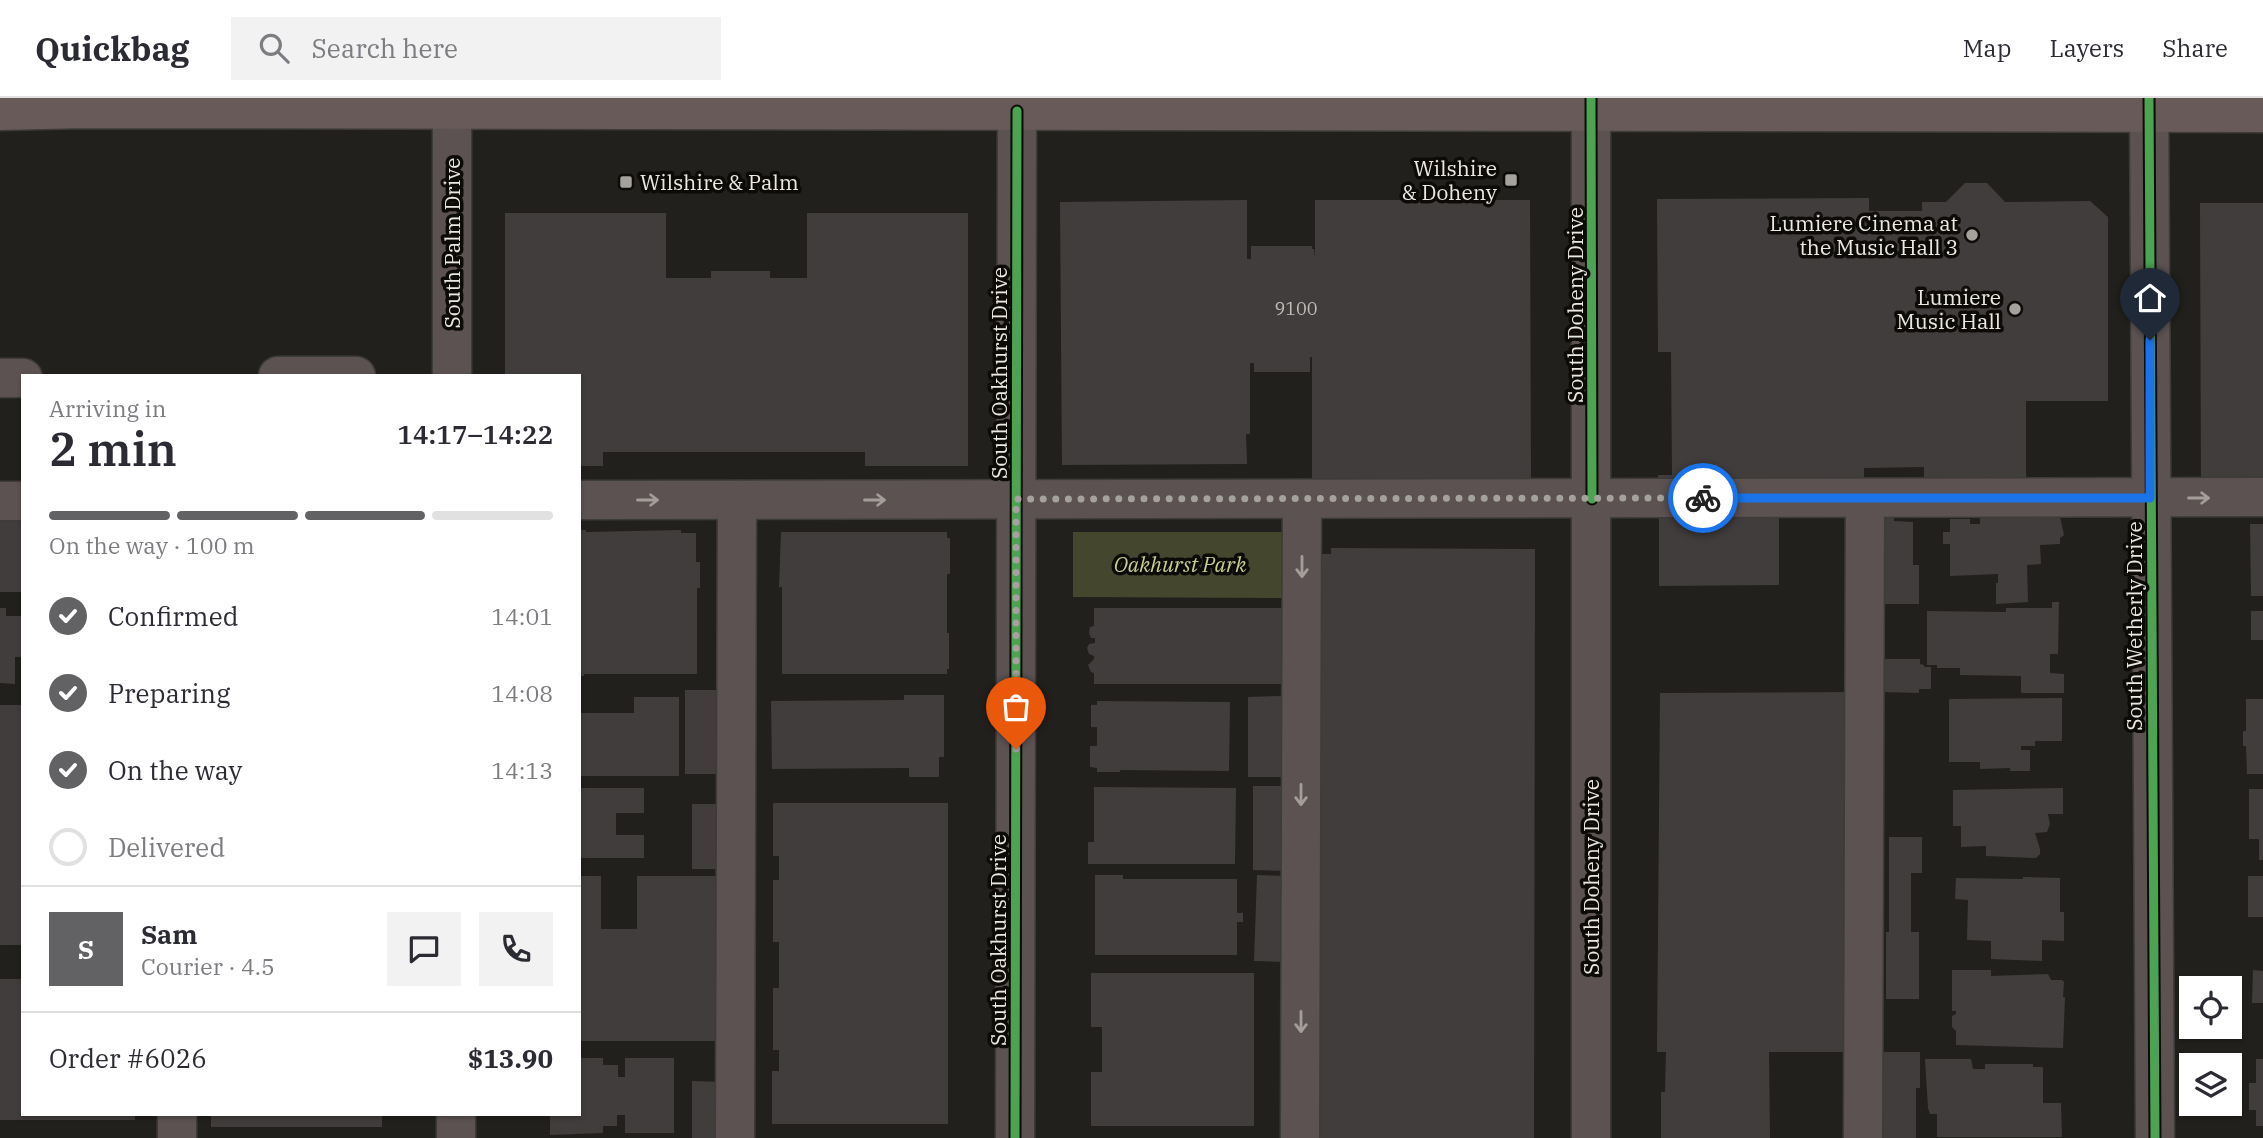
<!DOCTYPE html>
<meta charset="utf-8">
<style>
body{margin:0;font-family:"IBM Plex Serif",serif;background:#f2f2f3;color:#2b2b33;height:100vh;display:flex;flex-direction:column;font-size:26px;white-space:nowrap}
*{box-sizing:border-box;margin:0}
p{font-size:23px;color:#7c7c81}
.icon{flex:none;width:38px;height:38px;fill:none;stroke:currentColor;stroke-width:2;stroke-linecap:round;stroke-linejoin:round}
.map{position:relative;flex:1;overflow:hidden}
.sheet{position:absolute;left:21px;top:276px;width:560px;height:742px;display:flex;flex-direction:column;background:#fff;border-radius:0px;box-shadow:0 2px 5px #0004}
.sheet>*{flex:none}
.buttons{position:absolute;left:2179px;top:878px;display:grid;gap:14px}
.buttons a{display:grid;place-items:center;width:63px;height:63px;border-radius:0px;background:#fff;box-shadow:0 2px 5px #0004;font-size:35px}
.pin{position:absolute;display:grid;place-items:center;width:60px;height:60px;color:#fff;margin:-72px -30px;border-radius:50% 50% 50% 0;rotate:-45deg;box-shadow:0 0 7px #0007}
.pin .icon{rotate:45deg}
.courier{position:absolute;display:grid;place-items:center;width:70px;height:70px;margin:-35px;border:5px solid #1a73e8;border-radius:50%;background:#fff;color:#222;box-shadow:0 2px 9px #0007}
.head em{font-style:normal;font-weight:600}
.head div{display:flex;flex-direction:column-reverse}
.head{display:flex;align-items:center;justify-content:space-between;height:119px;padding:0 28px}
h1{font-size:46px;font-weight:600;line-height:52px}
.bar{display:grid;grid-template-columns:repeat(4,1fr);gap:10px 7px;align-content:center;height:84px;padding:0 28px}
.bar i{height:9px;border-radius:5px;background:#e1e1e2}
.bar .selected{background:#626163}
.bar p{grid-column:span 4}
.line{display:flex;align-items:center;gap:18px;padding:0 28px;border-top:2px solid #e1e1e2}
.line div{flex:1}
.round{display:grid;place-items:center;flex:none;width:74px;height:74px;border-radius:0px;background:#f2f2f3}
ol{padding:0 28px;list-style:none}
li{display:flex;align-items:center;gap:21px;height:77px}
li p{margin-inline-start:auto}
li .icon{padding:7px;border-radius:50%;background:#626163;color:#fff;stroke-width:4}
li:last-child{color:#7c7c81}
li i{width:38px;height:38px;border:4px solid #e1e1e2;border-radius:50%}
header{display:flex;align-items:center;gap:42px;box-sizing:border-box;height:98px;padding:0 35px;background:#fff;border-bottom:2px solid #e1e1e2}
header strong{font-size:33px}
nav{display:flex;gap:38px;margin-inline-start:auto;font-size:24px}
.search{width:490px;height:63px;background:#f2f2f3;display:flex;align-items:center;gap:18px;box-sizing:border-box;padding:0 24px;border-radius:0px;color:#7c7c81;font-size:26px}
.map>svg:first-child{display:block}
.green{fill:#44472d}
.building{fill:#413d3c}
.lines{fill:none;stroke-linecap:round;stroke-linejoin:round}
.minor-casing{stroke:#3d3c39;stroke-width:41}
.major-casing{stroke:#3d3c39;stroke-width:41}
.minor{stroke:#5c5252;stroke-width:38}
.major{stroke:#695a5a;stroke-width:38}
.cycleway-casing{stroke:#0d0b08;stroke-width:13}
.cycleway{stroke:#4ca352;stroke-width:9}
.oneway{stroke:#a49d9a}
.done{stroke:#a5a29d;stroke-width:7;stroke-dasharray:0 12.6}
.route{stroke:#1a73e8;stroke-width:9}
.poi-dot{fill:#a5a29d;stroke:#0d0b08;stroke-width:2.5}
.labels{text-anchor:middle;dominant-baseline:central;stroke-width:7;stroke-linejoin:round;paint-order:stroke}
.number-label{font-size:18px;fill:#c0bdb9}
.poi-label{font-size:21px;fill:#ebe8e3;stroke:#0d0b08;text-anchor:end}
.street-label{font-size:21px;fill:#ebe8e3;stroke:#0d0b08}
.park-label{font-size:21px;font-style:italic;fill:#c6cf90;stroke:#0d0b08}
</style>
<header>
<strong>Quickbag</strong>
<div class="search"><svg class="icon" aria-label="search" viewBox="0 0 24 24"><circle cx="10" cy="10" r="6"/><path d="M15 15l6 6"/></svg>Search here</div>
<nav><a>Map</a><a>Layers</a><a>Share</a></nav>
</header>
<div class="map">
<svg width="2263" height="1040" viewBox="0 0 2263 1040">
<rect width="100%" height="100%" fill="#22201c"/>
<polygon class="green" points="1073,434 1287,434 1287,500 1073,499"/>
<g class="building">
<polygon points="1965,85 1987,85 2005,104 2090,103 2108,119 2108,303 2026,303 2026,386 1924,386 1924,369 1864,370 1864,381 1658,384 1658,377 1672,377 1671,254 1658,254 1657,101 1869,100 1869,113 1922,113 1922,104 1946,104"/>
<polygon points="1247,102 1247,161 1251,161 1251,148 1312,148 1312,151 1314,151 1315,161 1315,102 1530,102 1531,387 1312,387 1312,259 1310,259 1310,274 1254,274 1254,265 1250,265 1250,336 1246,336 1247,366 1062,367 1060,104"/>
<polygon points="2200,105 2263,105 2263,389 2201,389"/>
<polygon points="505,115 666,115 666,180 711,180 711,173 770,173 770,180 807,180 807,115 968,115 968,368 865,368 865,354 603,354 603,368 579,368 579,278 505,278"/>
<polygon points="1659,413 1779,414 1779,487 1659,488"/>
<polygon points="1884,413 1894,413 1894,423 1913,424 1913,467 1919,467 1919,506 1881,506"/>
<rect x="0" y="418" width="23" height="76"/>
<polygon points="1980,419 2060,419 2064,437 2060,440 2060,446 2040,447 2041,466 2027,467 2028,504 1996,506 1996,485 1998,485 1998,476 1950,478 1950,446 1943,446 1943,434 1950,434 1950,421 1970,421 1970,426 1980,426"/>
<polygon points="2250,426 2263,426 2263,498 2251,498"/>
<polygon points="579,432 586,432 586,434 681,432 681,435 696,435 696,464 700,464 700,490 697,490 697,576 584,576 584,578 579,578"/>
<polygon points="781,434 947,434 947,440 950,440 950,476 947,476 947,535 949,535 949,571 947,571 947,576 782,576 782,489 779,489"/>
<polygon points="1331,450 1535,451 1534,1040 1313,1040 1314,456 1331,456"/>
<polygon points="2052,504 2059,504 2058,556 2050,556 2050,575 2064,576 2064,595 2021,595 2021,578 1960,577 1960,570 1937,570 1937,567 1927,567 1927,513 2006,514 2006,510 2052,510"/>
<polygon points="0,510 6,510 6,518 23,518 23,559 15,559 15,586 0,585"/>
<polygon points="1094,510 1282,510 1282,586 1094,586 1094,575 1091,574 1088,567 1094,561 1094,558 1089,556 1087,550 1089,546 1095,545 1095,540 1091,540 1089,535 1090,529 1094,528"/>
<rect x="2251" y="513" width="12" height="29"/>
<polygon points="1882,561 1920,561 1920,566 1924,567 1924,569 1931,569 1931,591 1919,591 1919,595 1882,594"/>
<rect x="685" y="592" width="40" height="84"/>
<polygon points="1854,594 1856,954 1769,954 1770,1040 1661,1040 1661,994 1665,994 1666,954 1657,954 1660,595"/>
<polygon points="904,597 944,597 944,659 939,659 939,679 909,679 909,670 772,671 771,603 904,602"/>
<polygon points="1281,598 1281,679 1248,679 1248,599"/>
<polygon points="634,599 679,599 679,678 579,678 579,615 634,615"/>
<polygon points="2062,600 2062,643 2035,643 2035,648 2021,648 2021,652 2030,652 2030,673 2010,673 2010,670 1980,671 1980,664 1949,664 1949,601"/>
<polygon points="2246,601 2263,601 2263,676 2247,676 2246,648 2243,648 2243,633 2246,633"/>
<polygon points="1097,603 1230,604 1229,673 1120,672 1120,674 1097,674 1097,670 1090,669 1090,648 1097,648 1097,629 1091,629 1091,607 1097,607"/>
<rect x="0" y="607" width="23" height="240"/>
<polygon points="1253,688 1287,688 1286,773 1253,772"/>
<polygon points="1094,689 1236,690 1235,766 1088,766 1088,744 1094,744"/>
<polygon points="579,690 644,690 644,715 616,715 616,737 644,737 644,760 579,760"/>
<polygon points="2063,690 2063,716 2048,716 2050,726 2047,734 2035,735 2040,751 2040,756 2036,760 1986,758 1986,748 1961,749 1961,728 1953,728 1953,692"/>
<polygon points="2249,691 2263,691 2263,762 2259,762 2259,741 2249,741"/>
<polygon points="773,705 948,705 948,1026 772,1026 772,973 779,973 779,952 773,952 773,890 779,890 779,844 773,844 773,782 779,782 779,758 773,758"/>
<polygon points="692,706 725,706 726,771 692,771"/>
<polygon points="1889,739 1922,739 1922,775 1911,775 1911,834 1919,834 1919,901 1886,901 1886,834 1889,834"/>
<polygon points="1095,777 1123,777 1123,781 1237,781 1237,815 1243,815 1243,824 1237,824 1237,857 1095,857"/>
<polygon points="1257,777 1287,778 1285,864 1254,863"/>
<polygon points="579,778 601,778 601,831 637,831 637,778 720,778 720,943 579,943"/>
<rect x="2248" y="778" width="15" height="41"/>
<polygon points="2023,779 2060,780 2060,814 2064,814 2064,843 2042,842 2042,863 1991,861 1991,843 1967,842 1968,802 1955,801 1956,780 2023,781"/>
<polygon points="1952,872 1991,872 1991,878 2048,876 2051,882 2062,882 2064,884 2063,899 2065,899 2063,950 1956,947 1956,933 1952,929 1952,918 1956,916 1956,913 1952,913"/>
<polygon points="2253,872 2263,873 2263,905 2252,905"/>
<polygon points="1091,875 1254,875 1254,1028 1091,1028 1091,974 1102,974 1102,929 1091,929"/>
<polygon points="0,881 23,881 23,1017 135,1017 135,1022 0,1022"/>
<polygon points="1883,954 1920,954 1920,990 1916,990 1916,1040 1883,1040"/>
<polygon points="579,960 603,960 603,967 618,967 618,979 625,979 625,960 674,960 674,1035 625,1035 625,1017 617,1017 617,1028 603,1028 603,1035 550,1037 550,1017 579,1017"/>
<polygon points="1925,961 1971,961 1973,971 1985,971 1985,966 2033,966 2033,969 2043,969 2043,1005 2061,1005 2062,1039 1937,1039 1937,1016 1930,1016 1928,1010"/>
<polygon points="2256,961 2263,961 2263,1028 2256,1028 2256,1012 2249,1012 2249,985 2256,985"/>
<polygon points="692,983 725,984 725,1040 692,1040"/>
<rect x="211" y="1017" width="171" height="12"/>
</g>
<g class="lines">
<g class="minor-casing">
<g id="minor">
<polyline points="2149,0 2155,1040"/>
<polyline points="452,12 452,278"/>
<polyline points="278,278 356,278"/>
<polyline points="0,280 23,280"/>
<polyline points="579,402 2263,399"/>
<polyline points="0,403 23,403"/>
<polyline points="456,1017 456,1040"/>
<polyline points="177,1040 177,1017"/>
<polyline points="735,1040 737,402"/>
<polyline points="1015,1040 1017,13"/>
<polyline points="1300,1040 1302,401"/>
<polyline points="1591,1040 1591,0"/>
<polyline points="1863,1040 1865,401"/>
</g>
</g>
<g class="major-casing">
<polyline id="major" points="0,13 83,11 2263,15"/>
</g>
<use href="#minor" class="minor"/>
<use href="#major" class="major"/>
<g class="cycleway-casing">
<g id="cycleway">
<polyline points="1591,0 1592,401"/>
<polyline points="2149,0 2155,1040"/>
<polyline points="1015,1040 1017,13"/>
</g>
</g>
<use href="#cycleway" class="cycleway"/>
</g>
<defs><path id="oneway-shaft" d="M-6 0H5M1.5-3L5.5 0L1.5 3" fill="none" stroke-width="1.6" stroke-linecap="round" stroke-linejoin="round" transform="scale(1.75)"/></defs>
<g class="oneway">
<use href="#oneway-shaft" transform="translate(2199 400)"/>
<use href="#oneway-shaft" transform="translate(648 402)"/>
<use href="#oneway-shaft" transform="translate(875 402)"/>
<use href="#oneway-shaft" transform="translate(1302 469) rotate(90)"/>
<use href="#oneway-shaft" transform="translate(1301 697) rotate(90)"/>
<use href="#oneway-shaft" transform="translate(1301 924) rotate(90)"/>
</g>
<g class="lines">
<polyline class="done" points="1016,651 1016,401 1703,400"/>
<polyline class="route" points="1703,400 2150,400 2150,242"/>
</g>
<g class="poi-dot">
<rect x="1504" y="75" width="14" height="14" rx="3.5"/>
<rect x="619" y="77" width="14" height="14" rx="3.5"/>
<circle cx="1972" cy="137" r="7"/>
<circle cx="2015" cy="211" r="7"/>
</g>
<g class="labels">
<g class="number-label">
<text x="1296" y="210">9100</text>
</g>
<g class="poi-label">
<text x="1497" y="70">Wilshire<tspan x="1497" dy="24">&amp; Doheny</tspan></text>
<text x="640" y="84" text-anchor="start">Wilshire &amp; Palm</text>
<text x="1958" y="125">Lumiere Cinema at<tspan x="1958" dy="24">the Music Hall 3</tspan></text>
<text x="2001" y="199">Lumiere<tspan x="2001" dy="24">Music Hall</tspan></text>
</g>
<g class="street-label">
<text transform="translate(452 145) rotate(-90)">South Palm Drive</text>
<text transform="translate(1575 207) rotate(-90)">South Doheny Drive</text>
<text transform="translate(999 275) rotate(-90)">South Oakhurst Drive</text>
<text transform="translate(2134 528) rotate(-90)">South Wetherly Drive</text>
<text transform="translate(1591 779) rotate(-90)">South Doheny Drive</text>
<text transform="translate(998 842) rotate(-90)">South Oakhurst Drive</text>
</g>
<g class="park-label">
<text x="1180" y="466">Oakhurst Park</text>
</g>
</g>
</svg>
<div class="buttons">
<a><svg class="icon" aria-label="locate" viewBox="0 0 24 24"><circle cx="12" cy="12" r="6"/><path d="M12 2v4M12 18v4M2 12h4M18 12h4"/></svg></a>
<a><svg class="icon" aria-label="layers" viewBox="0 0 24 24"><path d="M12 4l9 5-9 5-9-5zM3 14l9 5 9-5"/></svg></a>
</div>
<div class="pin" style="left:1016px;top:651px;background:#ea580c"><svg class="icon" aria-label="bag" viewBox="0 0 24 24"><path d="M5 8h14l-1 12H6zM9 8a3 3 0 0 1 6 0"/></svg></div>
<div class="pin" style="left:2150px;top:242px;background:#1f2937"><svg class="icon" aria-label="home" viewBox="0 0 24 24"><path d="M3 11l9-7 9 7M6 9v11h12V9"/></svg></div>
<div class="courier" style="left:1703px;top:400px"><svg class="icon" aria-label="bike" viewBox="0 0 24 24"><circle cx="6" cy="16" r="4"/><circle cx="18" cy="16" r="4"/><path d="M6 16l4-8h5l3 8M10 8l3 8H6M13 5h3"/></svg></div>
<section class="sheet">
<div class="head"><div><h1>2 min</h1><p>Arriving in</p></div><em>14:17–14:22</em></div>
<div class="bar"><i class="selected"></i><i class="selected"></i><i class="selected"></i><i></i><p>On the way · 100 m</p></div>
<ol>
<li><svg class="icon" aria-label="check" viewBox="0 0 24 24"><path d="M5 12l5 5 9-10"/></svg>Confirmed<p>14:01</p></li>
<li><svg class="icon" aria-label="check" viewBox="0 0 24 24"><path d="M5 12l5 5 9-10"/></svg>Preparing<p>14:08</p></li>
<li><svg class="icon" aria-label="check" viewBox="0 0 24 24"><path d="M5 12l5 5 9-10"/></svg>On the way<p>14:13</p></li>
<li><i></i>Delivered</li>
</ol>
<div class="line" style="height:126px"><b class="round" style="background:#626163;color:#fff">S</b><div><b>Sam</b><p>Courier · 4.5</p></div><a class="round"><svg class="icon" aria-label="chat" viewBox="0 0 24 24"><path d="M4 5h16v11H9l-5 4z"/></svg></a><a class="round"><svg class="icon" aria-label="phone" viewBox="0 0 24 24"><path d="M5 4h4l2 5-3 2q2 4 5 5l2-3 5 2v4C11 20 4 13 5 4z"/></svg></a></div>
<div class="line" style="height:91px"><div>Order #6026</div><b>$13.90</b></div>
</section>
</div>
